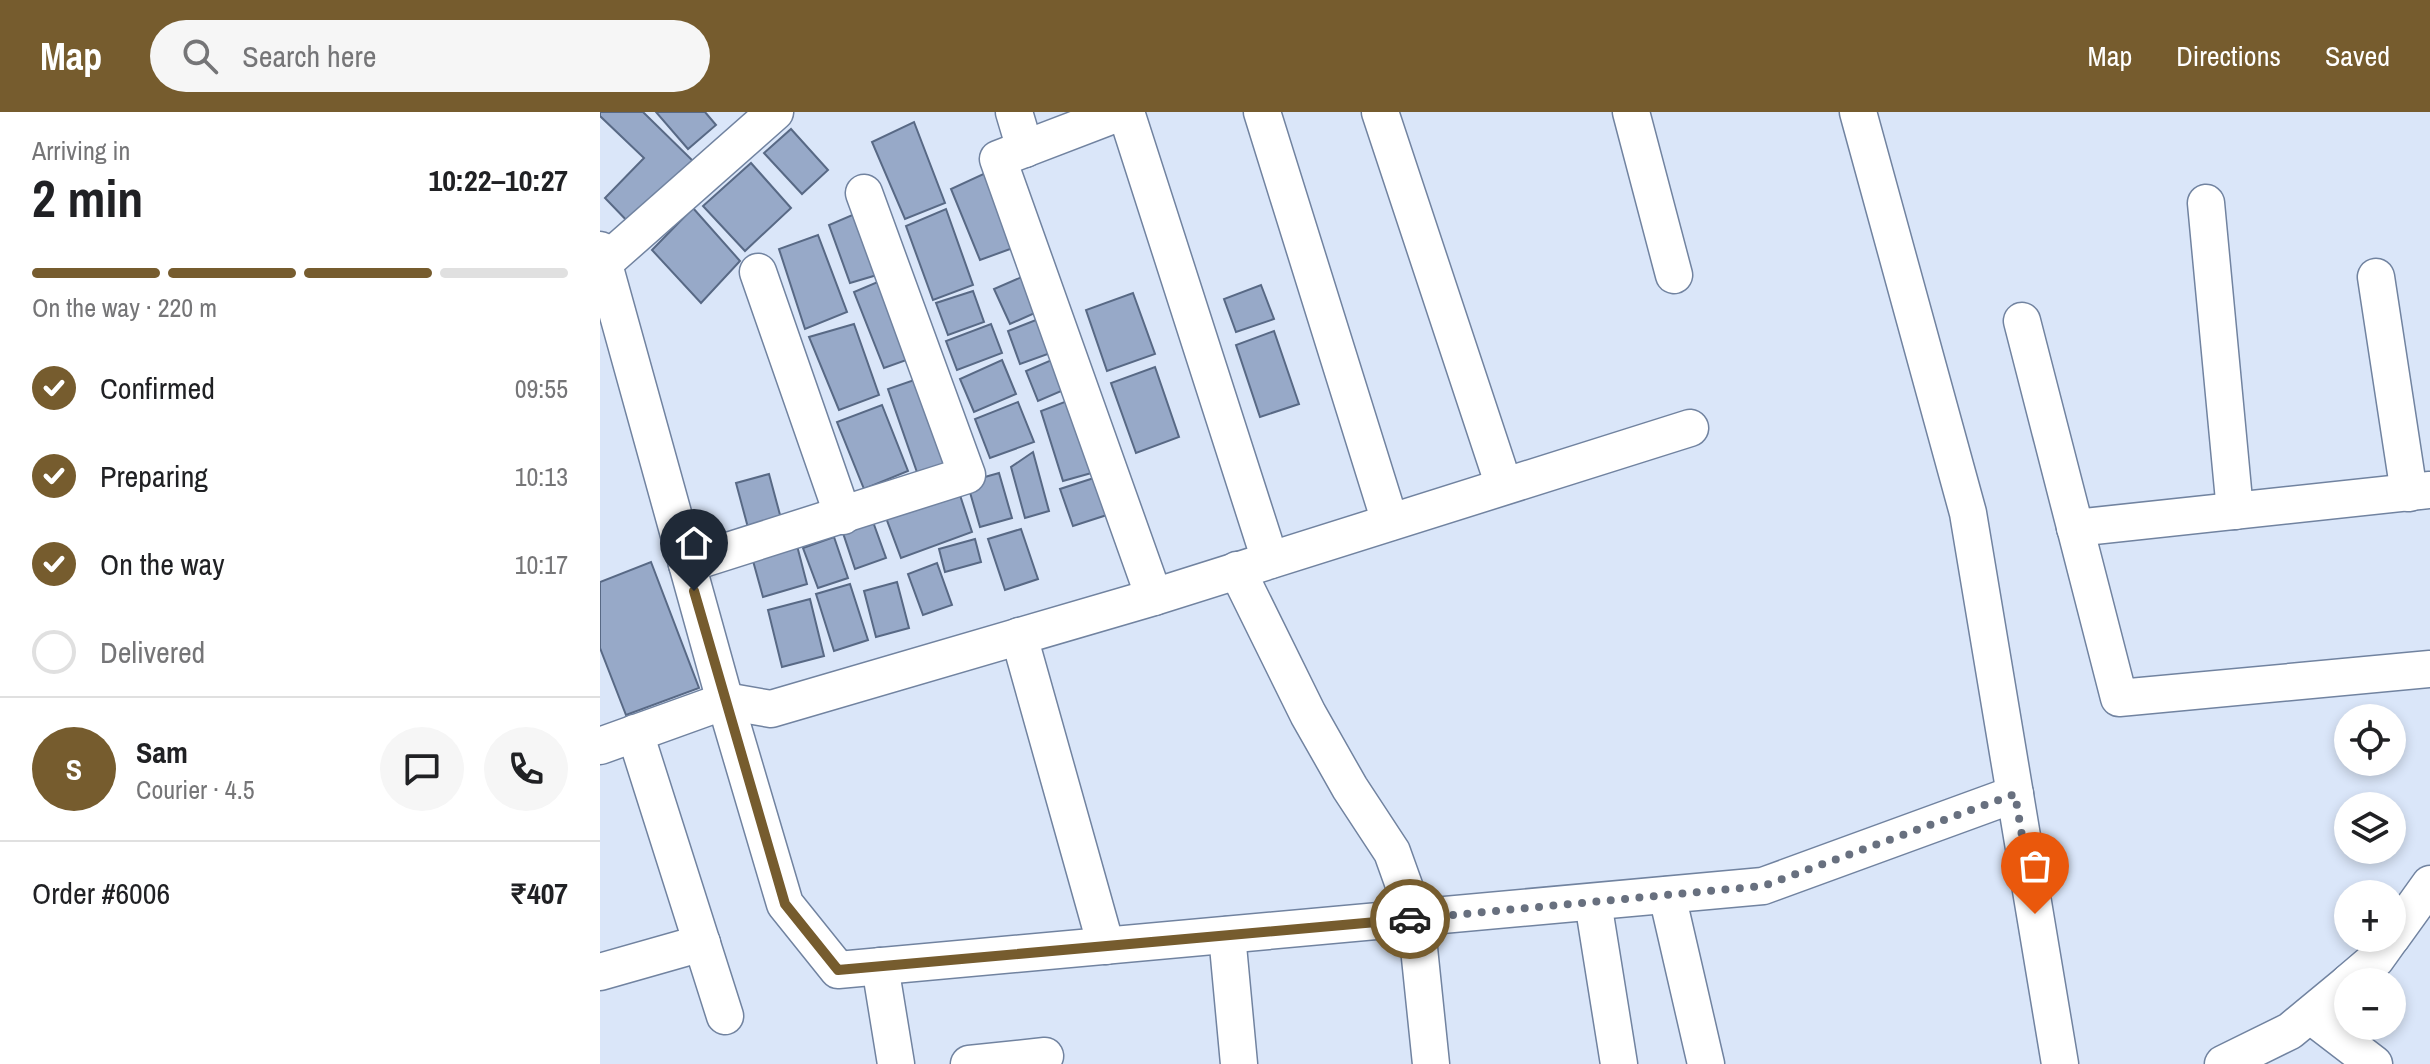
<!DOCTYPE html>
<meta charset="utf-8">
<style>
body{margin:0;font-family:"Archivo Narrow",sans-serif;background:#f6f6f6;color:#202124;height:100vh;display:flex;flex-direction:column;font-size:30px;white-space:nowrap}
*{box-sizing:border-box;margin:0}
p{font-size:26px;color:#757577}
.icon{flex:none;width:44px;height:44px;fill:none;stroke:currentColor;stroke-width:2;stroke-linecap:round;stroke-linejoin:round}
.map{position:relative;flex:1;overflow:hidden}
.details{display:flex;flex-direction:column;background:#fff;width:600px}
.details>*{flex:none}
.tools{position:absolute;left:1734px;top:592px;display:grid;gap:16px}
.tools a{display:grid;place-items:center;width:72px;height:72px;border-radius:50%;background:#fff;box-shadow:0 4px 12px #0003;font-size:40px}
.pin{position:absolute;display:grid;place-items:center;width:68px;height:68px;color:#fff;margin:-82px -34px;border-radius:50% 50% 50% 0;rotate:-45deg;box-shadow:0 0 8px #0007}
.pin .icon{rotate:45deg}
.courier{position:absolute;display:grid;place-items:center;width:80px;height:80px;margin:-40px;border:6px solid #765c2e;border-radius:50%;background:#fff;color:#222;box-shadow:0 2px 10px #0007}
.head em{font-style:normal;font-weight:800}
.head div{display:flex;flex-direction:column-reverse}
.head{display:flex;align-items:center;justify-content:space-between;height:136px;padding:0 32px}
h1{font-size:52px;font-weight:800;line-height:60px}
.bar{display:grid;grid-template-columns:repeat(4,1fr);gap:12px 8px;align-content:center;height:96px;padding:0 32px}
.bar i{height:10px;border-radius:6px;background:#e0e0e0}
.bar .active{background:#765c2e}
.bar p{grid-column:span 4}
.line{display:flex;align-items:center;gap:20px;padding:0 32px;border-top:2px solid #e0e0e0}
.line div{flex:1}
.round{display:grid;place-items:center;flex:none;width:84px;height:84px;border-radius:42px;background:#f6f6f6}
ol{padding:0 32px;list-style:none}
li{display:flex;align-items:center;gap:24px;height:88px}
li p{margin-inline-start:auto}
li .icon{padding:8px;border-radius:50%;background:#765c2e;color:#fff;stroke-width:4}
li:last-child{color:#757577}
li i{width:44px;height:44px;border:4px solid #e0e0e0;border-radius:50%}
header{display:flex;align-items:center;gap:48px;box-sizing:border-box;height:112px;padding:0 40px;background:#765c2e;color:#fff}
header strong{font-size:38px}
nav{display:flex;gap:44px;margin-inline-start:auto;font-size:28px}
.search{width:560px;height:72px;background:#f6f6f6;display:flex;align-items:center;gap:20px;box-sizing:border-box;padding:0 28px;border-radius:44px;color:#757577;font-size:30px}
main{display:flex;flex:1;min-height:0}
.map>svg:first-child{display:block}
.building{fill:#97a9c8;stroke:#586985;stroke-width:2}
.lines{fill:none;stroke-linecap:round;stroke-linejoin:round}
.street-casing{stroke:#7183a0;stroke-width:39}
.street{stroke:#fff;stroke-width:36}
.done{stroke:#68707f;stroke-width:8;stroke-dasharray:0 14.4}
.route{stroke:#765c2e;stroke-width:10}
</style>
<header>
<strong>Map</strong>
<div class="search"><svg class="icon" aria-label="search" viewBox="0 0 24 24"><circle cx="10" cy="10" r="6"/><path d="M15 15l6 6"/></svg>Search here</div>
<nav><a>Map</a><a>Directions</a><a>Saved</a></nav>
</header>
<main>
<section class="details">
<div class="head"><div><h1>2 min</h1><p>Arriving in</p></div><em>10:22–10:27</em></div>
<div class="bar"><i class="active"></i><i class="active"></i><i class="active"></i><i></i><p>On the way · 220 m</p></div>
<ol>
<li><svg class="icon" aria-label="check" viewBox="0 0 24 24"><path d="M5 12l5 5 9-10"/></svg>Confirmed<p>09:55</p></li>
<li><svg class="icon" aria-label="check" viewBox="0 0 24 24"><path d="M5 12l5 5 9-10"/></svg>Preparing<p>10:13</p></li>
<li><svg class="icon" aria-label="check" viewBox="0 0 24 24"><path d="M5 12l5 5 9-10"/></svg>On the way<p>10:17</p></li>
<li><i></i>Delivered</li>
</ol>
<div class="line" style="height:144px"><b class="round" style="background:#765c2e;color:#fff">S</b><div><b>Sam</b><p>Courier · 4.5</p></div><a class="round"><svg class="icon" aria-label="chat" viewBox="0 0 24 24"><path d="M4 5h16v11H9l-5 4z"/></svg></a><a class="round"><svg class="icon" aria-label="phone" viewBox="0 0 24 24"><path d="M5 4h4l2 5-3 2q2 4 5 5l2-3 5 2v4C11 20 4 13 5 4z"/></svg></a></div>
<div class="line" style="height:104px"><div>Order #6006</div><b>₹407</b></div>
</section>
<div class="map">
<svg width="1830" height="952" viewBox="0 0 1830 952">
<rect width="100%" height="100%" fill="#dae6f9"/>
<g class="building">
<polygon points="0,0 43,0 94,50 32,114 5,86 44,46 0,4"/>
<polygon points="56,0 105,0 116,13 88,37"/>
<polygon points="314,10 345,91 305,107 272,30"/>
<polygon points="191,17 228,58 202,82 164,41"/>
<polygon points="151,51 191,96 145,139 103,94"/>
<polygon points="392,58 421,133 380,148 351,77"/>
<polygon points="93,96 140,149 101,191 52,138"/>
<polygon points="346,97 373,173 333,188 306,114"/>
<polygon points="264,98 287,160 250,171 229,113"/>
<polygon points="218,123 247,200 205,217 179,137"/>
<polygon points="431,161 446,196 410,212 394,177"/>
<polygon points="287,166 315,245 284,256 254,180"/>
<polygon points="661,173 674,207 636,220 624,187"/>
<polygon points="373,179 384,210 348,223 336,191"/>
<polygon points="533,181 555,242 507,259 486,198"/>
<polygon points="446,204 459,238 420,252 408,219"/>
<polygon points="254,212 279,283 239,298 209,225"/>
<polygon points="391,212 402,241 357,258 346,229"/>
<polygon points="674,219 699,292 660,305 636,233"/>
<polygon points="461,244 473,274 438,289 426,259"/>
<polygon points="402,248 416,282 374,300 360,267"/>
<polygon points="555,255 579,325 536,341 511,271"/>
<polygon points="320,266 355,354 319,366 288,277"/>
<polygon points="475,286 495,360 463,369 441,299"/>
<polygon points="418,290 434,330 390,346 375,307"/>
<polygon points="282,293 308,359 264,377 237,310"/>
<polygon points="433,340 449,399 425,406 411,355"/>
<polygon points="399,361 412,406 380,415 367,370"/>
<polygon points="169,362 183,414 150,423 136,371"/>
<polygon points="503,363 516,400 473,414 460,377"/>
<polygon points="358,377 372,420 301,446 285,403"/>
<polygon points="272,407 286,446 255,457 242,418"/>
<polygon points="421,417 438,467 405,478 388,427"/>
<polygon points="234,425 248,466 218,476 203,436"/>
<polygon points="195,426 207,472 163,485 150,438"/>
<polygon points="375,427 381,450 345,460 339,437"/>
<polygon points="51,450 99,576 26,603 0,536 0,470"/>
<polygon points="337,451 352,493 323,503 308,462"/>
<polygon points="297,470 309,516 276,525 264,479"/>
<polygon points="250,472 268,528 234,539 216,482"/>
<polygon points="210,487 224,544 182,555 168,498"/>
</g>
<g class="lines">
<g class="street-casing">
<g id="street">
<polyline points="414,0 425,37"/>
<polyline points="521,0 398,47 554,485"/>
<polyline points="526,0 670,448"/>
<polyline points="662,0 790,410"/>
<polyline points="780,0 904,374"/>
<polyline points="1031,0 1074,163"/>
<polyline points="1258,0 1368,401 1460,952"/>
<polyline points="1606,91 1635,399"/>
<polyline points="0,138 125,589 185,792 238,858 1163,774 1415,682"/>
<polyline points="4,151 175,0"/>
<polyline points="158,160 243,404"/>
<polyline points="1776,165 1809,381"/>
<polyline points="1422,209 1519,586 1830,557"/>
<polyline points="1475,416 1830,378"/>
<polyline points="87,452 367,363 264,81"/>
<polyline points="637,458 708,602 750,676 792,740 816,807 831,952"/>
<polyline points="419,524 506,834"/>
<polyline points="35,621 125,904"/>
<polyline points="0,634 125,589 171,597 554,485 1090,316"/>
<polyline points="1067,783 1106,952"/>
<polyline points="993,790 1019,952"/>
<polyline points="627,823 639,952"/>
<polyline points="1792,825 1830,772"/>
<polyline points="280,854 296,952"/>
<polyline points="0,860 102,831"/>
<polyline points="1749,870 1776,847 1791,826"/>
<polyline points="1710,903 1774,952"/>
<polyline points="369,952 445,944"/>
<polyline points="1623,952 1690,919 1748,871"/>
</g>
</g>
<use href="#street" class="street"/>
</g>
<g class="lines">
<polyline class="done" points="810,807 1163,774 1415,682 1435,802"/>
<polyline class="route" points="94,479 185,792 238,858 810,807"/>
</g>
</svg>
<div class="tools">
<a><svg class="icon" aria-label="locate" viewBox="0 0 24 24"><circle cx="12" cy="12" r="6"/><path d="M12 2v4M12 18v4M2 12h4M18 12h4"/></svg></a>
<a><svg class="icon" aria-label="layers" viewBox="0 0 24 24"><path d="M12 4l9 5-9 5-9-5zM3 14l9 5 9-5"/></svg></a>
<a>+</a>
<a>−</a>
</div>
<div class="pin" style="left:1435px;top:802px;background:#ea580c"><svg class="icon" aria-label="bag" viewBox="0 0 24 24"><path d="M5 8h14l-1 12H6zM9 8a3 3 0 0 1 6 0"/></svg></div>
<div class="pin" style="left:94px;top:479px;background:#1f2937"><svg class="icon" aria-label="home" viewBox="0 0 24 24"><path d="M3 11l9-7 9 7M6 9v11h12V9"/></svg></div>
<div class="courier" style="left:810px;top:807px"><svg class="icon" aria-label="car" viewBox="0 0 24 24"><path d="M5 17H2v-5l4-1 3-4h7l3 4 3 1v5h-3M9 17h6M6 11h13"/><circle cx="7" cy="17" r="2"/><circle cx="17" cy="17" r="2"/></svg></div>
</div>
</main>
